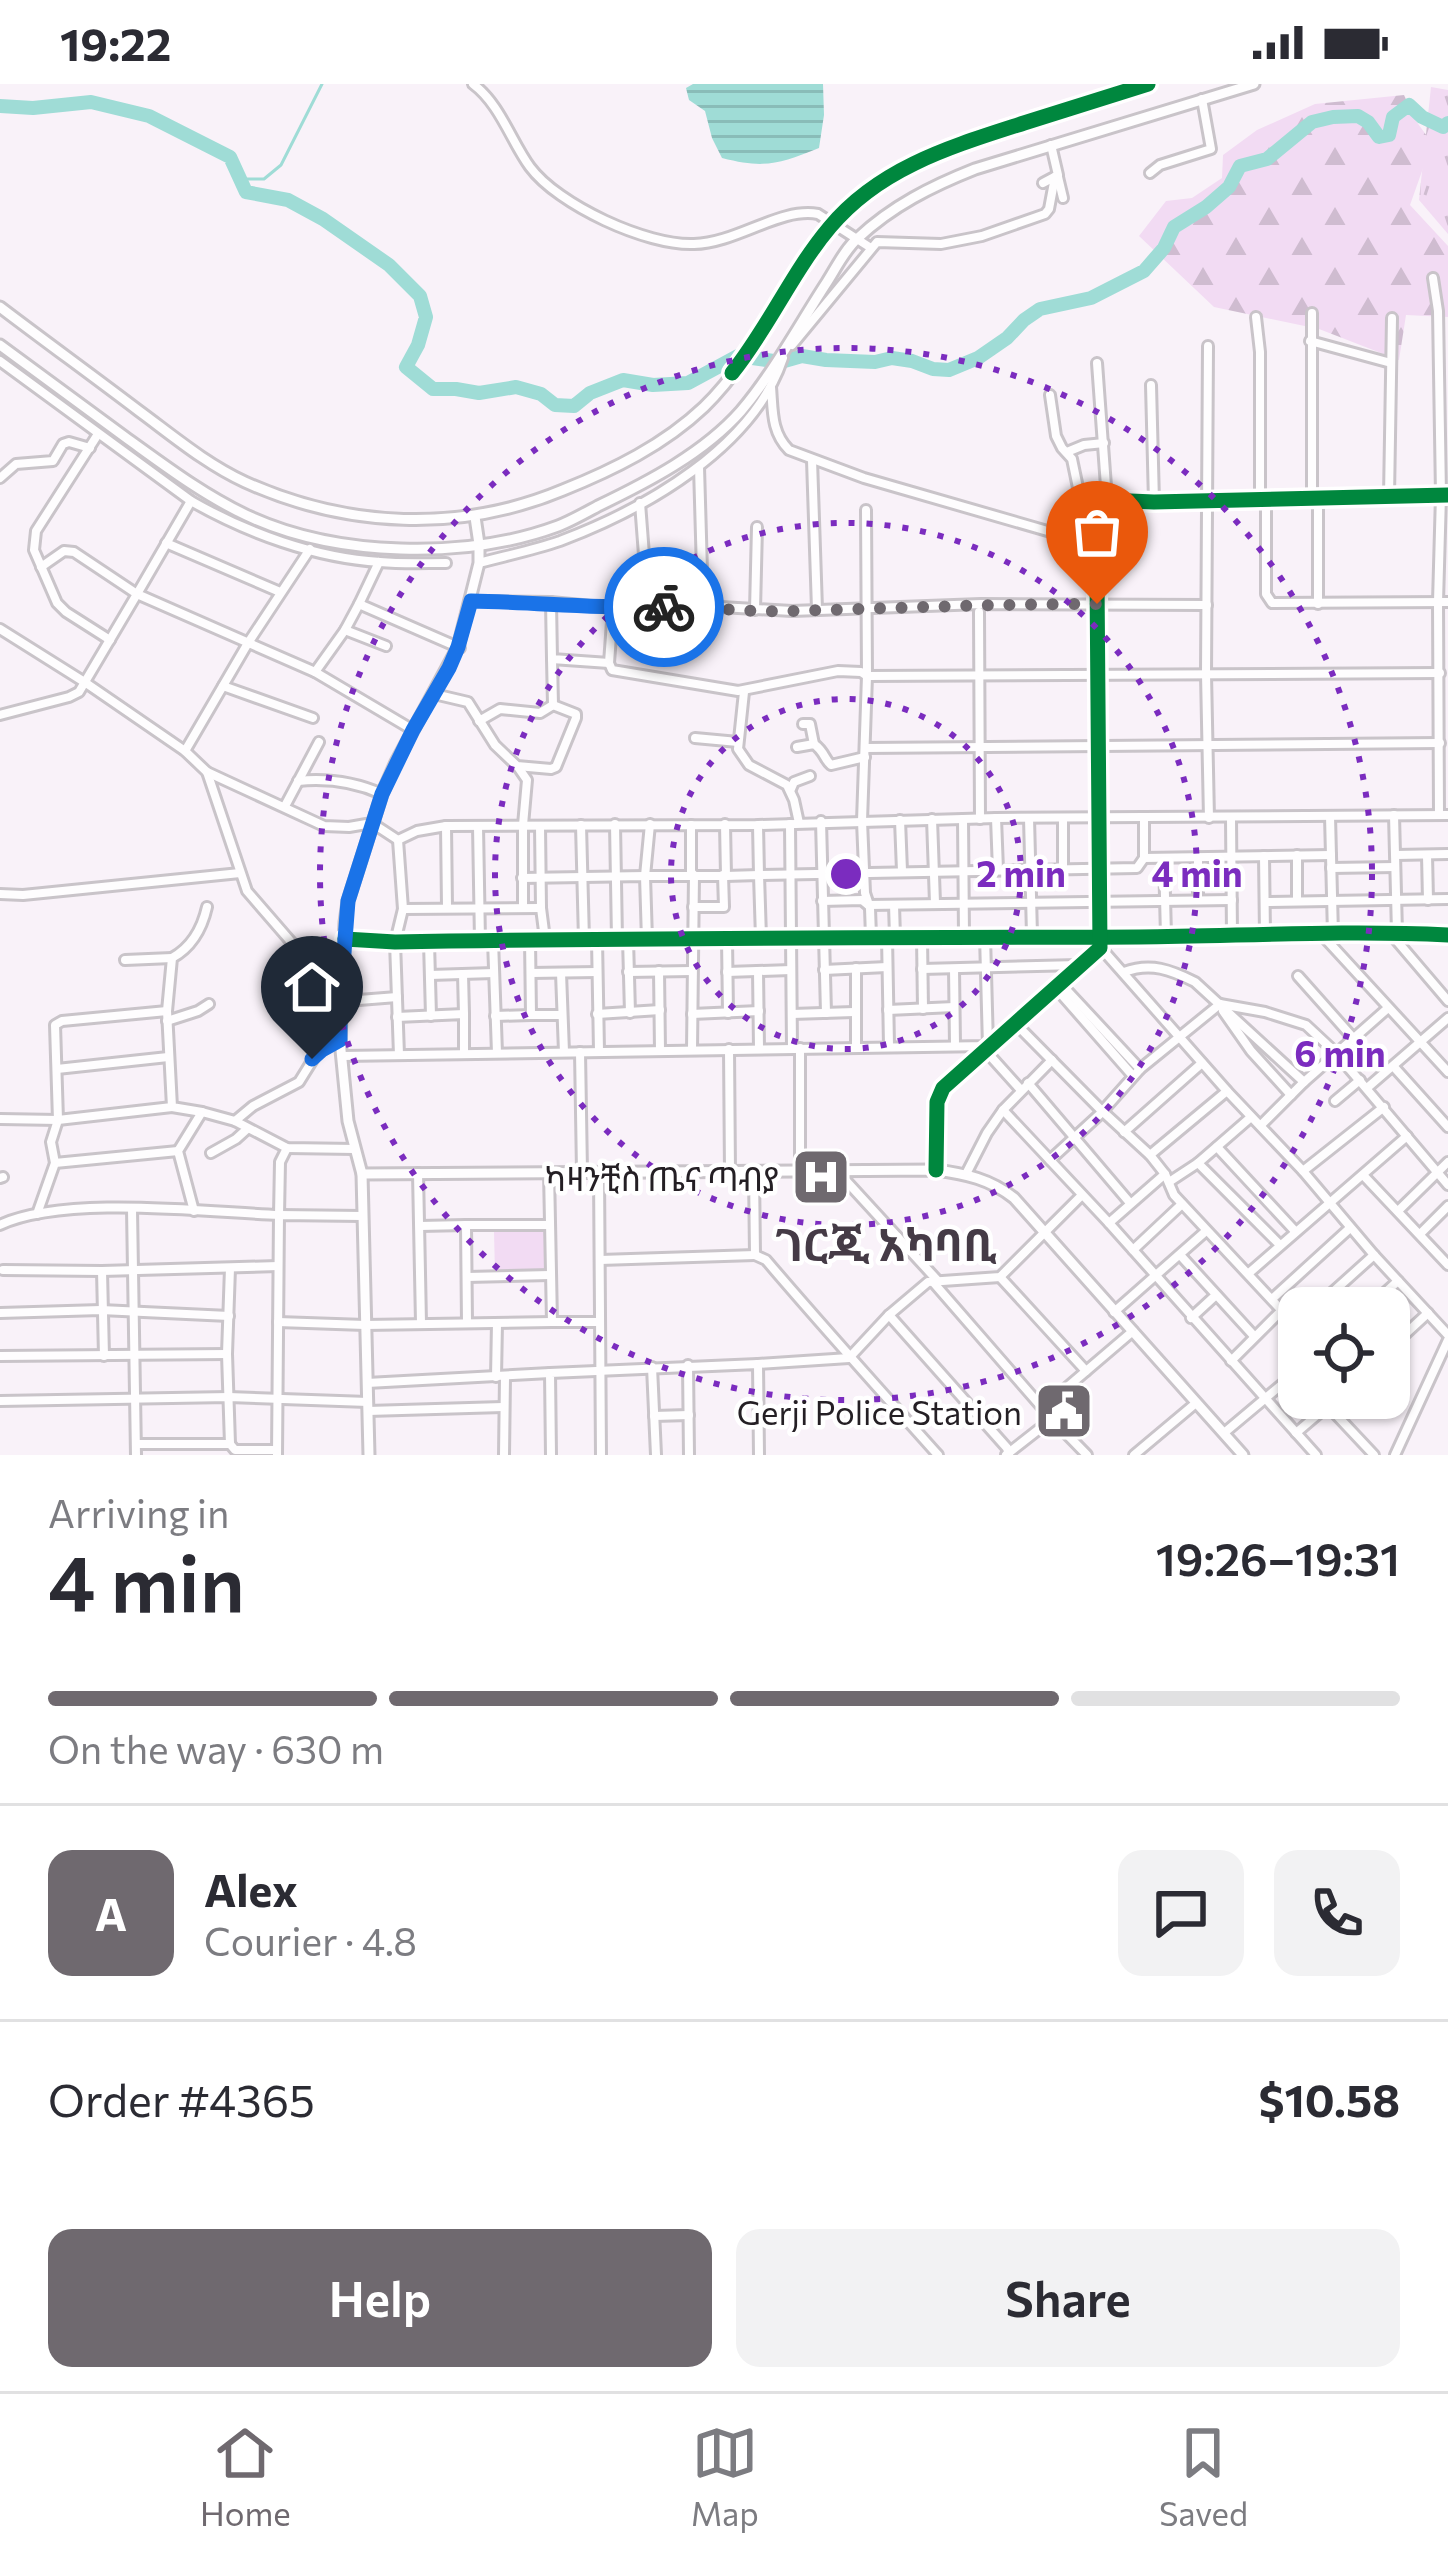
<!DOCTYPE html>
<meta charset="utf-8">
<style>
body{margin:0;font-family:Commissioner,"Noto Sans Ethiopic",sans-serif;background:#f2f2f3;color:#2b2b33;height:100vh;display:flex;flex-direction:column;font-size:45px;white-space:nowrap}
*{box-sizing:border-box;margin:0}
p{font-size:39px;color:#7c7c81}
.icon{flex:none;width:66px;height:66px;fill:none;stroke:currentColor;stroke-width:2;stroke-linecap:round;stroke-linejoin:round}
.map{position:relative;height:1371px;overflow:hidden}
.side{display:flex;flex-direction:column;background:#fff;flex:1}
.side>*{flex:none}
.controls{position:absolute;left:1278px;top:1203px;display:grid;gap:24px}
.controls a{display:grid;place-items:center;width:132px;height:132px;border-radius:24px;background:#fff;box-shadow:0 3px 9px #0004;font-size:60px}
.pin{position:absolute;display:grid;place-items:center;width:102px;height:102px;color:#fff;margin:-123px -51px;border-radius:50% 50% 50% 0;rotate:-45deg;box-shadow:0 0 12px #0007}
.pin .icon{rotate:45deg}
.courier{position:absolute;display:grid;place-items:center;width:120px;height:120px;margin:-60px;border:9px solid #1a73e8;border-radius:50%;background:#fff;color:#222;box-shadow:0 3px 15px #0007}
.headline em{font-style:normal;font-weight:600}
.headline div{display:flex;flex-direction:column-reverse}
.headline{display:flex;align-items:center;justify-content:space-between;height:204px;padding:0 48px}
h1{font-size:78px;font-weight:600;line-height:90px}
.bar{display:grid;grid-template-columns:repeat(4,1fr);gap:18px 12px;align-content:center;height:144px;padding:0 48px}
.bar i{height:15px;border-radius:9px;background:#e1e1e2}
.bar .active{background:#6f696f}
.bar p{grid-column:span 4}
.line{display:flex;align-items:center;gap:30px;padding:0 48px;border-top:3px solid #e1e1e2}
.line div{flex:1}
.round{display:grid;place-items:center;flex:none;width:126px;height:126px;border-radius:24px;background:#f2f2f3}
.action{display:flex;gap:24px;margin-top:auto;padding:24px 48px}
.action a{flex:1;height:138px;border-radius:24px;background:#6f696f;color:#fff;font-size:48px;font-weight:600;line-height:138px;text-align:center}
.action a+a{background:#f2f2f3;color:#2b2b33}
.status{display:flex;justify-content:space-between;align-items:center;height:84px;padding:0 60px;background:#fff;direction:ltr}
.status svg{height:33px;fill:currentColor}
.tab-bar{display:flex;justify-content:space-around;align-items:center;height:168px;border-top:3px solid #e1e1e2;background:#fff;font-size:33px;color:#7c7c81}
.tab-bar a{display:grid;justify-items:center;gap:6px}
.tab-bar .active{color:#6f696f}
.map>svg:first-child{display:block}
.grass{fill:#f2dbf3}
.forest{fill:url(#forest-firs)}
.park{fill:url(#park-tufts)}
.water{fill:url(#water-rules)}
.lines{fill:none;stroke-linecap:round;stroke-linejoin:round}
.stream{stroke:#9fdcd6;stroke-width:3}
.river{stroke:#9fdcd6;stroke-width:14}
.minor-casing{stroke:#c9c4c9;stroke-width:14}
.major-casing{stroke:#c9c4c9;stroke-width:15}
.minor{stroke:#fefdfe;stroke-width:8}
.major{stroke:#fefdfe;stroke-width:9}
.cycleway-casing{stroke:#fff;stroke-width:22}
.cycleway{stroke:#00873e;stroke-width:15}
.done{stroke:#6f696f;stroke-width:12;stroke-dasharray:0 21.6}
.route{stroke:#1a73e8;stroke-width:15}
.ring{fill:none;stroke:#7b2cbf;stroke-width:6;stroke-dasharray:6 12}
.labels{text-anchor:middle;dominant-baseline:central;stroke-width:9;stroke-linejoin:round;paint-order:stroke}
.poi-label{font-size:33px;fill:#241f24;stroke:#fff;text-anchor:end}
.district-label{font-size:45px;font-weight:bold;fill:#453b46;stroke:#fff}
.centre{fill:#7b2cbf;stroke:#fff;stroke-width:6}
.ring-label{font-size:36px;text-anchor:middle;font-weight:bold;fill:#7b2cbf;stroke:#fff;stroke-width:9;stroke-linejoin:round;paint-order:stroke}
</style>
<div class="status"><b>19:22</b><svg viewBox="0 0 49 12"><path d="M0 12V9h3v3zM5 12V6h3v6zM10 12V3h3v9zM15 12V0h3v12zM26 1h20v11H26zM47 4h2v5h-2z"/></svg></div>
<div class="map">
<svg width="1448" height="1371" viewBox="0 0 1448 1371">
<defs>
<pattern id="forest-firs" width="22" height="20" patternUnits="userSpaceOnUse" patternTransform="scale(3)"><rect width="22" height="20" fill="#f2dbf3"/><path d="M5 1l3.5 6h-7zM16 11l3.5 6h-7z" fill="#cfbcd0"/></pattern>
<pattern id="park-tufts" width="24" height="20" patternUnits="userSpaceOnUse" patternTransform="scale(3)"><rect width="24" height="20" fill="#f2dbf3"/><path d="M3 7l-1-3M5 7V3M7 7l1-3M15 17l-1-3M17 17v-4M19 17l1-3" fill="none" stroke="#cfbcd0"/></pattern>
<pattern id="water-rules" width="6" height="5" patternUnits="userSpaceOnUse" patternTransform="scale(3)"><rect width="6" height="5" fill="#9fdcd6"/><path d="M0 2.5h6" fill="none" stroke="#89bcb8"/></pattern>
</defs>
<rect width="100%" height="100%" fill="#f9f2f9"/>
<polygon class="grass" points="494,1148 544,1148 544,1188 495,1189"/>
<polygon class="forest" points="1404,11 1416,37 1432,59 1410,121 1448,162 1448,233 1406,231 1399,276 1319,245 1214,223 1139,152 1166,117 1192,114 1222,94 1223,71 1257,46 1315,20"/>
<polygon class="park" points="1431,3 1448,6 1448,150 1419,116"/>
<path class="water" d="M693 0H823L824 31 819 64C779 80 765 85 722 74L712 54 705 27 689 16 686 4Z"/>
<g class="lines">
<polyline class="stream" points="240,95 264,95 281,81 322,0"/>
<polyline class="river" points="0,22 33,24 91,18 149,32 230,73 246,108 288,116 323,135 389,181 420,212 426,233 418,261 406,283 433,305 456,305 479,309 516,303 541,310 555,321 574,322 590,309 623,296 653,301 688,299 738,272 781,278 802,272 826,276 875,278 892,274 912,277 933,285 949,286 978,274 1007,254 1024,236 1040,225 1091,214 1144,187 1164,164 1174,143 1206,123 1229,103 1240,82 1267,75 1312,38 1333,33 1358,32 1368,38 1379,53 1389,51 1393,33 1409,21 1422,33 1443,43 1448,39"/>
<g class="minor-casing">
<g id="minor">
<path d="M473 0C500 20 511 57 530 83 558 121 647 162 694 160 737 159 780 123 818 130L871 164"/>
<polyline points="1150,89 1160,81 1211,65 1202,15"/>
<polyline points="1058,93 1063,114"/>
<polyline points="1043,99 1058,91 1051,61"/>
<polyline points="1433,194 1438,227 1441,411 1438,518 1439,731"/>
<polyline points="1256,233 1260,268 1260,415"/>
<polyline points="1310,257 1391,279"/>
<polyline points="792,261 877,158 941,160 982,152 1045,130 1049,125 1055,93"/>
<polyline points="1208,262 1206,590 1209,734"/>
<path d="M0 277 191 417C247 449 315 474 380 478 402 480 424 479 446 479"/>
<polyline points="1097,279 1107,416"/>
<polyline points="1151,301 1154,418"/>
<path d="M771 303C773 326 771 348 789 366L864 394 1082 457"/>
<polyline points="1050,311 1056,352 1062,364 1072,375 1082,423"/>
<polyline points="98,350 36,447 34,466 57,519 66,528 110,556"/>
<polyline points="1067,368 1084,361 1104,359"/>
<polyline points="812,376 817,525"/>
<polyline points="699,383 703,522"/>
<polyline points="0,394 16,380 53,377 63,360 69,358 90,364"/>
<polyline points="1389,412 1392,234"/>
<polyline points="1312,414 1312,229"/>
<polyline points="1266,415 1266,510 1272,519 1448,518"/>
<polyline points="191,417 137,510 315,588"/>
<polyline points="640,419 648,523"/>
<polyline points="866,426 867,592 862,737 865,809 870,824 871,853"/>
<polyline points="166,459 280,508"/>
<polyline points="379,478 359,520 460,564"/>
<path d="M479 479C505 472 534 466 560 457 645 425 753 364 783 274"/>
<polyline points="471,517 551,518 613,524 703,522 792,527 981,520 1207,521"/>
<polyline points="551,518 552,575 609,579"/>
<polyline points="359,520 345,546 315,588 413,646"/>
<polyline points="1318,520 1318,414"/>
<polyline points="613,524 609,579 612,586 738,607 838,587 861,588 867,592 1440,589"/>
<polyline points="755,526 757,443"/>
<polyline points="979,528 980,735"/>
<polyline points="0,545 86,599 185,667 207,688 247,807 331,904 340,919"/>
<polyline points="345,546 386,562"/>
<polyline points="223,602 313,634"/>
<polyline points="744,608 738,665 749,681 787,701 794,716 799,739"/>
<polyline points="434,610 468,618 495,661 517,682 551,685 556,683 576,634 576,630 553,621 552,575"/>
<polyline points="0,631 69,613 79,608 137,510 74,468 64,467 41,483"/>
<polyline points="479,637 500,625 540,629 553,621"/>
<polyline points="803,640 810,640 814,660"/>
<polyline points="695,654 738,658"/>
<path d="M797 663 814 660C825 668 824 675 831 681L865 673"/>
<polyline points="865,664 1440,659"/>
<polyline points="185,667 248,559 310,465"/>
<polyline points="518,683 527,696 523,741 523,822"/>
<polyline points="207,688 324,742 349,743 372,739 398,756"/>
<path d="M298 697C328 694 355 698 382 710"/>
<polyline points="791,705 794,698 810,692"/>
<polyline points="285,722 319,658"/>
<polyline points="1394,731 1397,849"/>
<polyline points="1330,732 1333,851"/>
<polyline points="996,734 998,786"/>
<polyline points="1029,734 1032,851"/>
<polyline points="1231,734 1232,852"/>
<polyline points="932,735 935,819"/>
<polyline points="963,735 964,852"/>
<polyline points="1063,735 1063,786"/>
<polyline points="900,736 902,787"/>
<polyline points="821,737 826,929"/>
<polyline points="615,740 617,855"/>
<polyline points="650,740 645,792 726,792 725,740"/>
<polyline points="790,740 792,964"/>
<polyline points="581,741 584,856"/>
<polyline points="691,741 691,788 694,791 692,966"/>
<polyline points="758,741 759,791 1137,784 1144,774 1144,734"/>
<polyline points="446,742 447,823"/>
<polyline points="478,742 480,857"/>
<polyline points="540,742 541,824 545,855"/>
<polyline points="398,756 417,747 446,742 758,741 996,734 1448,731"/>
<polyline points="398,756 403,825"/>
<polyline points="1297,771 1297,817"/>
<polyline points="1396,771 1448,770"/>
<polyline points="1427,771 1428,816"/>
<polyline points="1264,772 1265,851"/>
<polyline points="1198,773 1198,816"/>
<polyline points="1144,774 1331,771"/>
<polyline points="1164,774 1166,852"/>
<polyline points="1331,784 1395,783"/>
<polyline points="726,792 759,791 761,854"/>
<polyline points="522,794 645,792 647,856"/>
<polyline points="0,810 23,811 240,789"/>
<polyline points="822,817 862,816 868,821 1232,816"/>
<polyline points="1265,818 1448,815"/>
<polyline points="894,821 895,853"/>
<polyline points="693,823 724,823 723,791"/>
<polyline points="1391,850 1448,917"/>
<polyline points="1323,852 1448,988"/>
<polyline points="887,853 889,962"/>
<polyline points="922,854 923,925"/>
<path d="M345 855 395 858C643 853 891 854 1139 853 1242 852 1345 846 1448 851"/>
<polyline points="628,855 630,929"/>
<polyline points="727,855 728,929"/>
<polyline points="493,856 497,969"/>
<polyline points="597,856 599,967"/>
<polyline points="429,858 431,932"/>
<polyline points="1101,864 1227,1007 1303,1087 1374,1171 1448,1251"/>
<polyline points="125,876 172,874"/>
<polyline points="856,884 856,963"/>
<polyline points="922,885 1079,881"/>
<polyline points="954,885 955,961"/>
<polyline points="824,886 887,883"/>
<polyline points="659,887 660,966"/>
<polyline points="758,887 759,964"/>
<polyline points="628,888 692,887"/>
<polyline points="727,888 791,886"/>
<path d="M1124 888C1151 878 1171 886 1195 898L1304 998"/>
<polyline points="531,889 597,888"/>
<polyline points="561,889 564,968"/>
<polyline points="463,890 464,930"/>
<polyline points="430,891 494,889"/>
<polyline points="1298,892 1354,955"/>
<polyline points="1060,899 1140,985"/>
<polyline points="1055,903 1133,992"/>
<polyline points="359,916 397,913"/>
<polyline points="1220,920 1265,928 1306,941 1336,969 1448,1101"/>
<polyline points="888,926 954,923"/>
<polyline points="1223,927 1251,967 1291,1011"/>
<polyline points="597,930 660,926"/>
<polyline points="692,930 759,927"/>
<polyline points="792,930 854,928"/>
<polyline points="531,931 562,931"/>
<polyline points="495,932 531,931 530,856"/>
<polyline points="397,933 464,930 464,969"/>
<polyline points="167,937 198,927 209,920"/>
<polyline points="1015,939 1101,1026 1150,1071 1165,1090 1174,1111 1299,1245"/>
<polyline points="729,965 730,1089"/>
<polyline points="985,966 1021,1006"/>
<polyline points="580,968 582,1088"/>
<polyline points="399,971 395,858 403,825 541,824"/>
<polyline points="342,972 988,962 985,852"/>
<polyline points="1394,983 1448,1043"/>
<polyline points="57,985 168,973"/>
<polyline points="1028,999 1130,1119"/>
<polyline points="1367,1004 1448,934"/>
<polyline points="1335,1017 1360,996"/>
<polyline points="1003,1026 1109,1139 1316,1371"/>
<path d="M202 1028 172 1023 167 927 172 874C192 863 202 845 207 823"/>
<polyline points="0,1035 58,1036 172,1023"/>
<polyline points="235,1037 253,1022 299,998 317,969 340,956"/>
<polyline points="1261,1041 1304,998 1388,924"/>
<polyline points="1124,1048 1202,979"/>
<polyline points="1217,1063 1294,1146"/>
<polyline points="211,1069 236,1055 247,1045"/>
<polyline points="1150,1071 1227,1007"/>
<polyline points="1050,1076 1099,1031 1140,985 1220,920"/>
<polyline points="55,1079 178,1067"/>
<polyline points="1198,1079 1279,1160"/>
<path d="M936 1086 937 1018 943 1004 1100 864 1097 497C1096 488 1097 475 1093 467 1082 448 1068 447 1082 423L1107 416 1154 418 1448 411"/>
<polyline points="1303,1087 1384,1023"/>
<polyline points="549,1088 552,1238 599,1238"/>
<path d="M754 1088 755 1171 766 1176C822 1242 880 1306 938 1371"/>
<polyline points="800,1088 800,964"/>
<polyline points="838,1088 937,1196"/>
<polyline points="418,1089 421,1239"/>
<polyline points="599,1089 601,1371"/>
<polyline points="966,1090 987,1049 1003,1026 1052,976"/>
<polyline points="1364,1092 1448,1181"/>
<polyline points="0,1094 3,1093"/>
<polyline points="1169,1098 1198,1079 1251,1033"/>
<polyline points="132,1125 136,1371"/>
<polyline points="1399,1126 1448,1078"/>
<polyline points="194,1127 178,1067 202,1028 235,1037 287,1064 355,1065"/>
<polyline points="37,1130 55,1079 51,1058 58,1036 55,941 62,937 167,927"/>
<polyline points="1109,1139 1165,1090"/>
<path d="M0 1141C64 1111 206 1128 279 1131L280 1078 287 1064"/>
<polyline points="466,1141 549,1141"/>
<polyline points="420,1142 466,1141 467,1238"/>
<polyline points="1420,1150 1448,1122"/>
<polyline points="1133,1166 1182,1120"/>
<polyline points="1181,1172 1254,1252"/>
<polyline points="600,1176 755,1171"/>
<polyline points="230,1184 227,1270 230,1360 235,1366 276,1366"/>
<polyline points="3,1186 102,1187 278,1182"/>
<polyline points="102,1187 104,1272"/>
<polyline points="1249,1189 1407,1052"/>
<polyline points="467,1193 550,1191"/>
<polyline points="1000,1193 1086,1287"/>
<polyline points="933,1198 1052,1335 1087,1371"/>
<polyline points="1272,1215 1350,1144"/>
<polyline points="1315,1224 1374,1171"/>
<polyline points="1368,1224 1398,1197"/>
<polyline points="1114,1228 1206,1147"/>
<polyline points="0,1229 101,1226 229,1232"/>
<polyline points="889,1231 1007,1364 1009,1371"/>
<polyline points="1191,1234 1216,1211"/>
<polyline points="278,1238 365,1241 552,1238"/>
<polyline points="1389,1265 1428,1229"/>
<polyline points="0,1272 227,1270"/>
<polyline points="1231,1277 1282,1226"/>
<polyline points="758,1280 849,1274 889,1231 928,1198 1000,1193 1082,1111"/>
<polyline points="688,1281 689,1371"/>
<polyline points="652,1283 656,1371"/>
<polyline points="496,1293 497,1239"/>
<polyline points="367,1299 550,1289"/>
<polyline points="1065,1305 1133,1247"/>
<polyline points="0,1317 229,1313 368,1318"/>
<polyline points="1328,1322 1374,1371"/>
<polyline points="368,1327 503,1323"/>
<polyline points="654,1332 689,1331"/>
<polyline points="1224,1349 1299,1286"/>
<polyline points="1296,1349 1337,1314"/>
<polyline points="136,1360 230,1360"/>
<polyline points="277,1371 279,1131 362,1132"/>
<polyline points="504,1371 505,1293"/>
<polyline points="551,1371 550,1289 758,1280 759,1371"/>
<polyline points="1006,1371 1052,1335"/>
<polyline points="1134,1371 1196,1319"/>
<polyline points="1395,1371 1448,1256"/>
</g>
</g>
<g class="major-casing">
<g id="major">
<path d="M0 223C46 258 93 292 139 327 173 352 206 380 245 398 347 444 460 449 563 406 613 386 664 361 704 323 770 259 794 164 869 107 913 73 965 58 1018 41 1061 28 1105 14 1148 0"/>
<path d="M0 261C42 292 83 322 125 353 164 381 202 410 246 431 335 473 466 476 558 442 571 437 585 429 598 422 648 398 704 369 741 327 774 288 799 241 827 198 836 184 845 165 858 154 892 122 932 102 975 85L1254 0"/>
<path d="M362 1090 936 1086C966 1090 990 1095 1014 1114L1243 1371"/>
<polyline points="369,1371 362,1090 348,1037 340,956 345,838 348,817 382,710 396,678 458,563 479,479 479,460 475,433"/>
</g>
</g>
<use href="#minor" class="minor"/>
<use href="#major" class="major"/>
<g class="cycleway-casing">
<g id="cycleway">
<path d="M732 289C769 243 792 188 830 143 880 83 953 62 1024 39 1066 26 1107 13 1148 0"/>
<path d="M345 855 395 858C643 853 891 854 1139 853 1242 852 1345 846 1448 851"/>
<path d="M936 1086 937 1018 943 1004 1100 864 1097 497C1096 488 1097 475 1093 467 1082 448 1068 447 1082 423L1107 416 1154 418 1448 411"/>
</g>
</g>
<use href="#cycleway" class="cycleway"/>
</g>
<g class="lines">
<path class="done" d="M664 523C707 522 750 529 793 527 895 524 996 520 1097 520"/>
<path class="route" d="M312 975 322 966 340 956V920L348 817 382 710 413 646 449 584 458 563 471 517C536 518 600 525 664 523"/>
</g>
<g class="ring">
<circle cx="846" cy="790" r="175"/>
<circle cx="846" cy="790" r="351"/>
<circle cx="846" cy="790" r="526"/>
</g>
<defs>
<g id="hospital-square" transform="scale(3)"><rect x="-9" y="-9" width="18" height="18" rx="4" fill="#6f696f" stroke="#fff"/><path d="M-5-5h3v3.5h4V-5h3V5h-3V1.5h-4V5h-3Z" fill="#fff"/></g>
<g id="civic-square" transform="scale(3)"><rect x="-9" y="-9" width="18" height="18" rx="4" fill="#6f696f" stroke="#fff"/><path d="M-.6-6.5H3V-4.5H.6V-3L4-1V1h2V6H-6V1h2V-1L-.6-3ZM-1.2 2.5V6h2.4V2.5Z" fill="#fff"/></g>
</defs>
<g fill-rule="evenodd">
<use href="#hospital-square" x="821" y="1093"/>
<use href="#civic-square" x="1064" y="1327"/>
</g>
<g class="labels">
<g class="poi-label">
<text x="779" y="1093">ካዛንቺስ ጤና ጣብያ</text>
<text x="1022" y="1327">Gerji Police Station</text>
</g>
<g class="district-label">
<text x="886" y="1158">ገርጂ አካባቢ</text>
</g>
</g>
<circle cx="846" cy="790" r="18" class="centre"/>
<g class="ring-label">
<text x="1021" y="803">2 min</text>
<text x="1197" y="803">4 min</text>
<text x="1340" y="983">6 min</text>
</g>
</svg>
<div class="controls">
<a><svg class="icon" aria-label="locate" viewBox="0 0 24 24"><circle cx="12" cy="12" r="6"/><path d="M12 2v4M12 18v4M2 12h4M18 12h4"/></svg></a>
</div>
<div class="pin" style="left:1097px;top:520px;background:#ea580c"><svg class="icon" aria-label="bag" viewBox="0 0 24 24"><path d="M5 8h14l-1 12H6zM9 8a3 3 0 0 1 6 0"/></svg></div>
<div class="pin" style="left:312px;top:975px;background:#1f2937"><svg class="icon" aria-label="home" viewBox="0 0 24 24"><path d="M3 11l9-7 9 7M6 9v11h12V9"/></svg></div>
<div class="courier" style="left:664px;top:523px"><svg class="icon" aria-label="bike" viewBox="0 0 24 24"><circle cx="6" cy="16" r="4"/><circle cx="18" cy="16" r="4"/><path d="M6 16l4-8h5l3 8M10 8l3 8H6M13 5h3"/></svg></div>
</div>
<section class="side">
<div class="headline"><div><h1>4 min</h1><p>Arriving in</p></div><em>19:26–19:31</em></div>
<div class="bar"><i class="active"></i><i class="active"></i><i class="active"></i><i></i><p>On the way · 630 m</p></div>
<div class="line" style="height:216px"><b class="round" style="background:#6f696f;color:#fff">A</b><div><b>Alex</b><p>Courier · 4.8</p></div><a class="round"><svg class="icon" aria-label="chat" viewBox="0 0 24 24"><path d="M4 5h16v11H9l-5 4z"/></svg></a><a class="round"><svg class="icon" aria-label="phone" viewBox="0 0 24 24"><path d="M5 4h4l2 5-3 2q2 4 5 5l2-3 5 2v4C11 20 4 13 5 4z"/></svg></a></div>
<div class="line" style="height:156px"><div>Order #4365</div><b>$10.58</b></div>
<div class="action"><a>Help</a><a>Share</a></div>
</section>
<nav class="tab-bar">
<a class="active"><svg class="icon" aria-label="home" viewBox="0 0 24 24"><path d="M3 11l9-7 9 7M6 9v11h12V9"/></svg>Home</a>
<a><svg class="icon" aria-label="map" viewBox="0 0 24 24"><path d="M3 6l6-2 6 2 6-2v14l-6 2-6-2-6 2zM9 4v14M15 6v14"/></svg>Map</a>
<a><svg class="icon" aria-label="saved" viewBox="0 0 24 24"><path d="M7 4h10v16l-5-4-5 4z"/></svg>Saved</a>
</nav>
